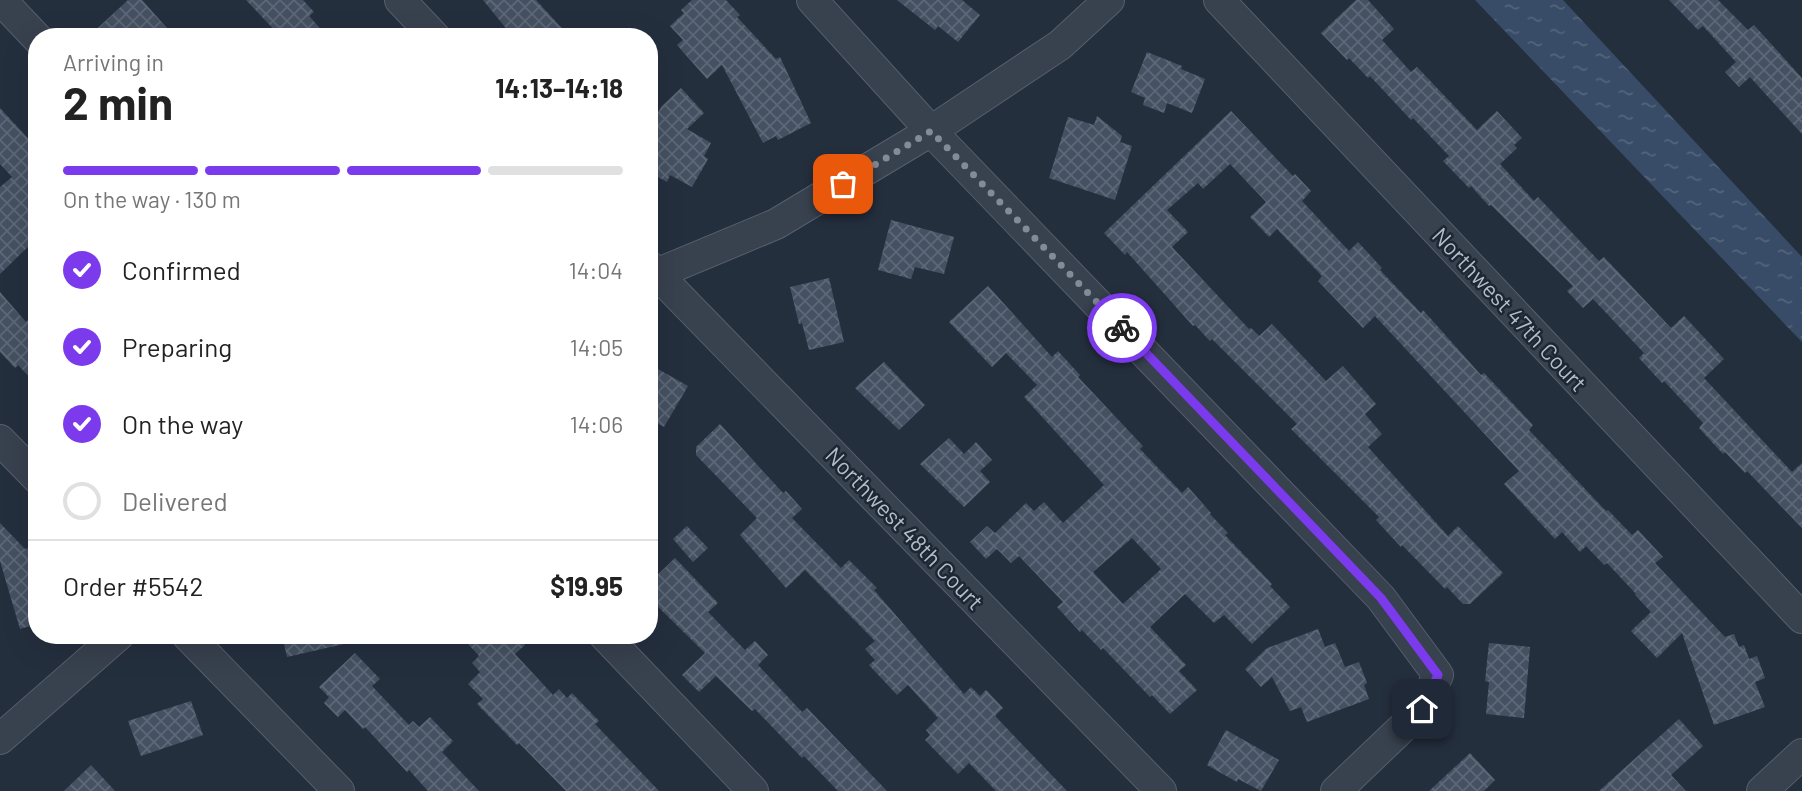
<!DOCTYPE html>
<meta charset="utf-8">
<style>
body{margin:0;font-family:Barlow,sans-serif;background:#f6f6f6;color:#222;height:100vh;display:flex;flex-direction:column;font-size:26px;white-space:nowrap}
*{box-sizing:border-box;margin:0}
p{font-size:23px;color:#767676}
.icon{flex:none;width:38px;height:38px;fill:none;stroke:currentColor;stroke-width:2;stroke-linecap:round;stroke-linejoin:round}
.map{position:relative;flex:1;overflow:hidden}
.sheet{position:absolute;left:28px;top:28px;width:630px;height:616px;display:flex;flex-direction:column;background:#fff;border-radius:28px;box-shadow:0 7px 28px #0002}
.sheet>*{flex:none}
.pin{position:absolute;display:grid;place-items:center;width:60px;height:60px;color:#fff;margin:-30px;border-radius:14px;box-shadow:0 4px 10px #0006}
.courier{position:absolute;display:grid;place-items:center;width:70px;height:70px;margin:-35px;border:5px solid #7c3aed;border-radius:50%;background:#fff;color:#222;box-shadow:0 2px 9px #0007}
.headline em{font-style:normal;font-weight:700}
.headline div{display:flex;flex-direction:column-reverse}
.headline{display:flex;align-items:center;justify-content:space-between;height:119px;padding:0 35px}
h1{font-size:46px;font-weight:700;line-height:52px}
.bar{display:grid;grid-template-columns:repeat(4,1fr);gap:10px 7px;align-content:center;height:84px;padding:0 35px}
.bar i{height:9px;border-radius:5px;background:#e0e0e0}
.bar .current{background:#7c3aed}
.bar p{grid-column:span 4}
.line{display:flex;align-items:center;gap:18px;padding:0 35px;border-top:2px solid #e0e0e0}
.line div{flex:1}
ol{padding:0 35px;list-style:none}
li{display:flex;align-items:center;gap:21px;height:77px}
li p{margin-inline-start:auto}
li .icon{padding:7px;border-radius:50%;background:#7c3aed;color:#fff;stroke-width:4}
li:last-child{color:#767676}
li i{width:38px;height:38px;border:4px solid #e0e0e0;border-radius:50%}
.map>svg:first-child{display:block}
.water{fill:url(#water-ripples)}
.building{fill:url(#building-cross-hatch);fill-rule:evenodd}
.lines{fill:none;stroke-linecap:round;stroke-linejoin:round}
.minor-casing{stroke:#565f6c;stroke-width:32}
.minor{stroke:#38414e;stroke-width:30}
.done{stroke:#828b98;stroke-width:7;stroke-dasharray:0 12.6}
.route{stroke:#7c3aed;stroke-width:9}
.labels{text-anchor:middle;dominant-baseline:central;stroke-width:5;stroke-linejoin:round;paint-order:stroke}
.street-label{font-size:23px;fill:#b4bcc9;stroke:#1d2633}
</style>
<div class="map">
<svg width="1802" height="791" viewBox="0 0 1802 791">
<defs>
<pattern id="water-ripples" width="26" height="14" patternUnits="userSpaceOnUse" patternTransform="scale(1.75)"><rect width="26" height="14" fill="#394c67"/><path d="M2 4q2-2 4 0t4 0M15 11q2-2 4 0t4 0" fill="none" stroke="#53647b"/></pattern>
<pattern id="building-cross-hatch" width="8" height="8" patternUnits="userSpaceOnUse" patternTransform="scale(1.75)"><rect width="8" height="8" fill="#455162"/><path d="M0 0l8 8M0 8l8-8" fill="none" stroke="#5d6877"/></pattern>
</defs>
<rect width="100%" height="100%" fill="#242f3e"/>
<polygon class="water" points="1475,0 1563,0 1802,257 1802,342"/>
<g class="building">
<polygon points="128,0 142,0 175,37 88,37"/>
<polygon points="246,0 303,0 314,12 309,16 328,37 281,37"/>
<polygon points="483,0 536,0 570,37 513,37"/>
<polygon points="692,0 726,0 740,15 737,17 776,59 780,57 811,123 778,140 776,136 763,143 722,65 707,79 677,45 683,40 670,26 684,13 681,10"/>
<polygon points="897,0 962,0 980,15 958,42 938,26 935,30"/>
<polygon points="1356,0 1368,0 1394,29 1382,40 1411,72 1417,67 1477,130 1497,111 1522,138 1514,145 1517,148 1500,164 1534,201 1538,197 1599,261 1604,257 1671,328 1684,316 1724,359 1704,378 1792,472 1802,463 1802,528 1747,471 1745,473 1725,452 1723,454 1699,428 1703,423 1664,381 1662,383 1639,358 1644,353 1593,299 1583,308 1567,291 1573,286 1491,205 1489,206 1471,186 1469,188 1443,161 1449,156 1413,118 1411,120 1370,76 1368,78 1349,58 1347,60 1321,33"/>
<polygon points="1669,0 1718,0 1748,30 1754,25 1802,78 1802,134 1750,77 1739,87 1725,72 1736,62 1703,26 1698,30"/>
<polygon points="1147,52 1182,66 1181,69 1205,79 1192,113 1167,103 1164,113 1143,105 1145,98 1131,92"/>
<polygon points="681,88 704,113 687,129 711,143 704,156 708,159 692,187 670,175 667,182 649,172 649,129 661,107"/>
<polygon points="0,108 37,148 37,238 0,274 0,187 12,177 0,164"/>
<polygon points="1231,111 1293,176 1295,174 1311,191 1302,201 1349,251 1358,242 1382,268 1380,270 1421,313 1423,310 1481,375 1484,373 1533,425 1529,430 1606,511 1608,510 1632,535 1638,530 1663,557 1655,563 1725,637 1734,634 1739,647 1744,645 1749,659 1757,656 1765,678 1755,682 1765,707 1714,725 1682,633 1657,658 1631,631 1651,612 1635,595 1636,594 1607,563 1604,565 1586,546 1580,552 1562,532 1555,539 1504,484 1519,471 1375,316 1363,328 1318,281 1322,276 1277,229 1269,237 1250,217 1266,202 1230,164 1203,189 1198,183 1167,210 1188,232 1172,247 1249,329 1251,328 1259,336 1272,324 1326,381 1343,366 1376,404 1365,414 1382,434 1368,447 1448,536 1458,526 1503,573 1470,604 1463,604 1447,587 1445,589 1402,545 1401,547 1376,520 1379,517 1291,429 1297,424 1212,339 1210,341 1195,325 1193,326 1127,252 1125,255 1104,233"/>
<polygon points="1097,116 1122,136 1120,142 1132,146 1115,200 1049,178 1068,117 1094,125"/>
<polygon points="891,220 954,237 944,274 915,267 911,279 878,270"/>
<polygon points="829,278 844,342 809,350 802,323 799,324 790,287"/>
<path d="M988 286 1052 357 1058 351 1080 375 1078 377 1143 446 1140 449 1182 493 1188 487 1211 513 1210 514 1228 533 1225 535 1272 584 1270 586 1290 607 1252 644 1224 615 1214 623 1185 594 1150 627 1186 665 1179 671 1197 690 1170 714 1152 695 1150 697 1103 648 1101 650 1082 630 1080 632 1057 607 1063 602 1019 556 1011 563 997 549 986 559 970 542 987 526 995 533 1026 503 1034 511 1044 502 1063 523 1104 485 1024 397 1037 385 1006 353 992 367 949 322ZM1132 538 1161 569 1123 604 1093 572Z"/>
<polygon points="0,292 26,322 37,312 37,385 18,365 15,368 0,352"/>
<polygon points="884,362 925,405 899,430 855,388"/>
<polygon points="649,364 688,386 664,427 649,419"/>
<polygon points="720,424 783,493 786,491 802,509 792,518 841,568 849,560 877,588 874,590 964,694 971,687 980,696 986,690 1003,708 995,716 1067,791 996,791 969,763 958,774 925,740 930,735 926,730 938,718 908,685 897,695 869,665 875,660 865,649 875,641 805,570 786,588 740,535 757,518 696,455 696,447"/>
<polygon points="949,438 964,454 976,442 992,460 980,471 990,482 964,507 920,464"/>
<polygon points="0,523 25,549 37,546 37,624 20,629 0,561"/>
<polygon points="687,526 708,548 693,562 673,539"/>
<polygon points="675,558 718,603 708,612 745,650 755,641 768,655 758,665 802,712 807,708 887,791 838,791 804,756 802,758 755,709 752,711 716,676 699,692 682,675 705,653 649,598 649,583"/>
<polygon points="1318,629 1325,647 1335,643 1345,667 1359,662 1367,683 1364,685 1369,699 1307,722 1301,707 1290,711 1272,677 1261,687 1245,669 1267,648"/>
<polygon points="282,635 343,635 344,644 287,657"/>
<polygon points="460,635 516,635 525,645 515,654 553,695 559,689 567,698 572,693 599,721 595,724 659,791 566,791 519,743 517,745 477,704 483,699 468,684 480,672 472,663 479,656"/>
<polygon points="1489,643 1530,647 1524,718 1486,714 1489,682 1485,681"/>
<polygon points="355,653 380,679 372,686 409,725 413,721 419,727 430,717 453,741 442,752 479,791 428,791 409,770 407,772 365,727 363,729 345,710 338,717 324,703 329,697 319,687"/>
<polygon points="191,701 203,735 141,756 128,721"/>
<polygon points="1679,719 1703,746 1671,775 1686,791 1599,791"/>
<polygon points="1226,730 1279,760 1261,791 1238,779 1237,782 1207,765"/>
<polygon points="1470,753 1495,780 1484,791 1429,791"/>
<polygon points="91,765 115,791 64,791"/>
</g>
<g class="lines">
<g class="minor-casing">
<g id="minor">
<polyline points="1,0 37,38"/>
<polyline points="400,0 435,37"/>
<polyline points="812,0 931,131 1381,598 1438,675 1422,709 1336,791"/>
<polyline points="1219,0 1802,618"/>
<polyline points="649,266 1161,791"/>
<polyline points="649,277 776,224 931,131 1060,45 1109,0"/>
<polyline points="0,440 37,478"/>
<polyline points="187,635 339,791"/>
<polyline points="604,635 753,791"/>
<polyline points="0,739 119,635"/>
<polyline points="1762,791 1802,754"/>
</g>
</g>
<use href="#minor" class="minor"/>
</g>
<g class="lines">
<polyline class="done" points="843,184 931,131 1122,328"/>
<polyline class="route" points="1122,328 1381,598 1438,675 1422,709"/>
</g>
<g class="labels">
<g class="street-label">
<text transform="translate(1510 309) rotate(47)">Northwest 47th Court</text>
<text transform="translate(905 528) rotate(46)">Northwest 48th Court</text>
</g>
</g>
</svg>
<div class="pin" style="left:843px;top:184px;background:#ea580c"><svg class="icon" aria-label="bag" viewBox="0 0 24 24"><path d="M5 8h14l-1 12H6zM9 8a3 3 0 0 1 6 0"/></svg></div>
<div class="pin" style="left:1422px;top:709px;background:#1f2937"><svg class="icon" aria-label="home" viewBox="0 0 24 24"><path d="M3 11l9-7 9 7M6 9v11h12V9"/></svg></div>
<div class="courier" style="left:1122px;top:328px"><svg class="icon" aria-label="bike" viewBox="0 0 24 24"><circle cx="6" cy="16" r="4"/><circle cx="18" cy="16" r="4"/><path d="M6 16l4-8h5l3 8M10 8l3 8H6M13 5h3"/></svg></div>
<section class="sheet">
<div class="headline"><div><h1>2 min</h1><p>Arriving in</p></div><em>14:13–14:18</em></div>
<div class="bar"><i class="current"></i><i class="current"></i><i class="current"></i><i></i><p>On the way · 130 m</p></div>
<ol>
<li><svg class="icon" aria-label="check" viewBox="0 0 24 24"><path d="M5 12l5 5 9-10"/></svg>Confirmed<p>14:04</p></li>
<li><svg class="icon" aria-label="check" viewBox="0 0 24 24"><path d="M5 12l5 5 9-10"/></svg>Preparing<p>14:05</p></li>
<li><svg class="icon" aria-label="check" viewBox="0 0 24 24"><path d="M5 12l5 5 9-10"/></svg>On the way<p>14:06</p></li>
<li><i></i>Delivered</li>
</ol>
<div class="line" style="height:91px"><div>Order #5542</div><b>$19.95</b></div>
</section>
</div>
